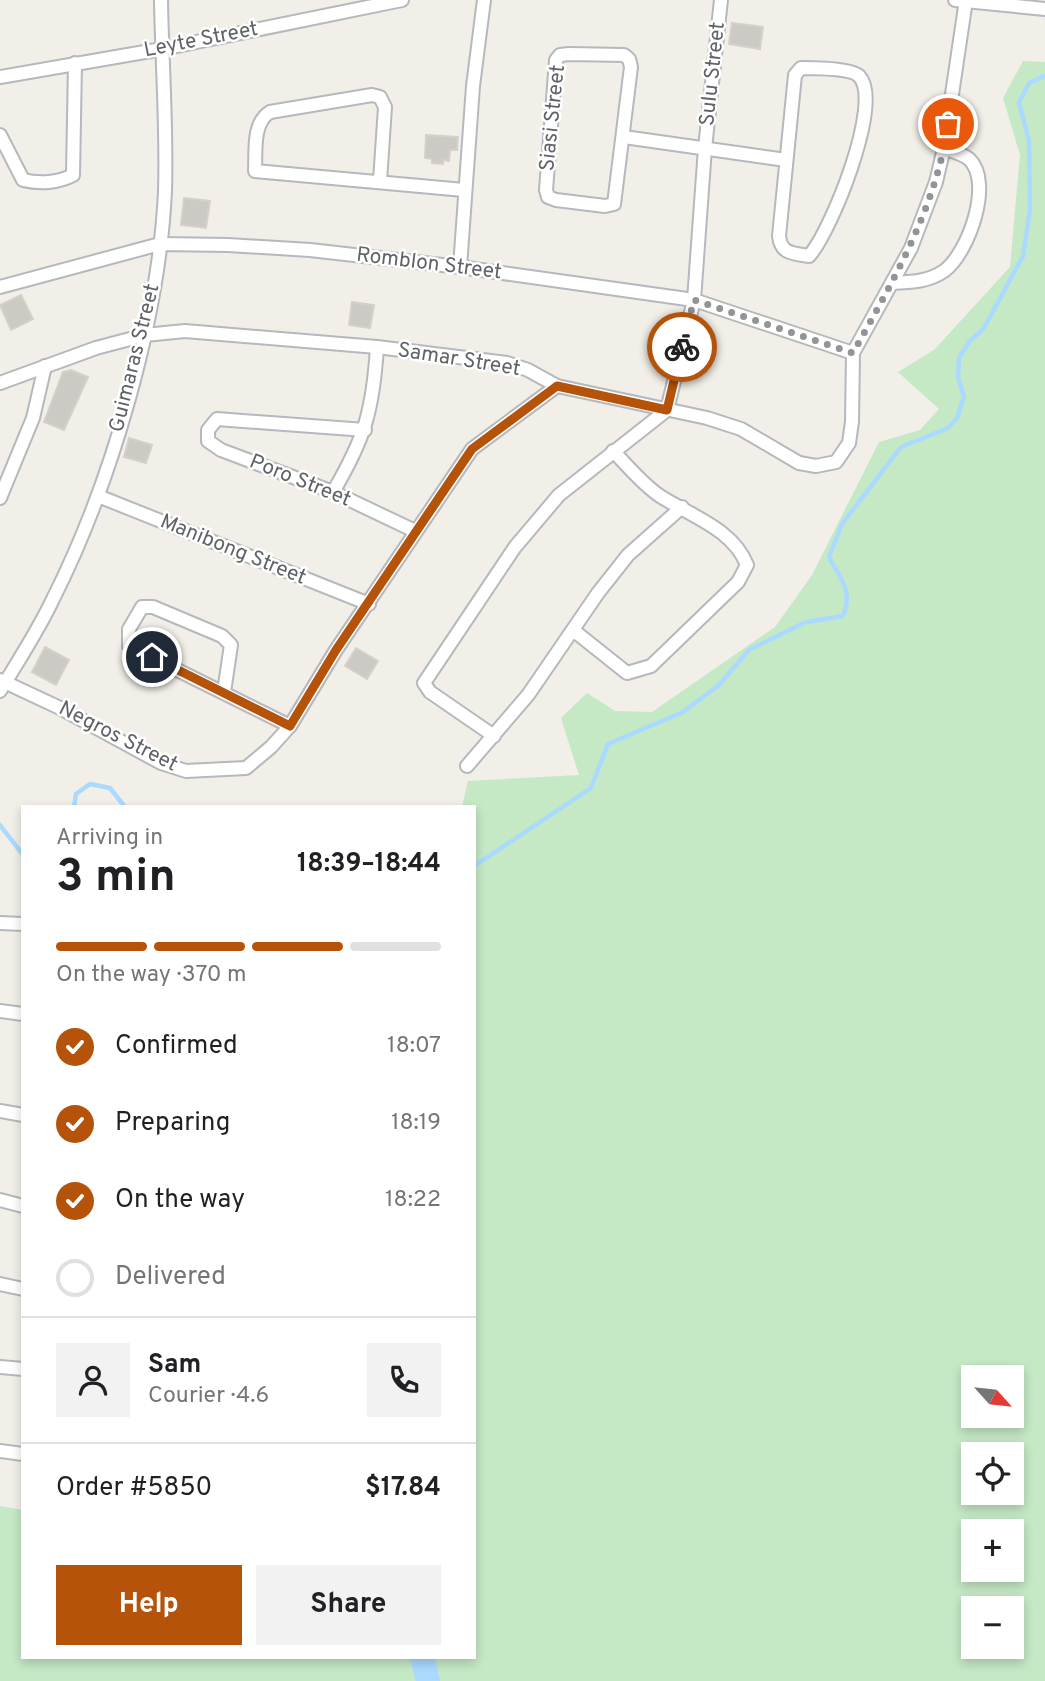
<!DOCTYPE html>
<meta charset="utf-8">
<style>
body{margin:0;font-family:Overpass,sans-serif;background:#f2f2f2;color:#202124;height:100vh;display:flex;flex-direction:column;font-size:26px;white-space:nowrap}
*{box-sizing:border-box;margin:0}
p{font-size:23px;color:#757577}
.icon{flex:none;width:38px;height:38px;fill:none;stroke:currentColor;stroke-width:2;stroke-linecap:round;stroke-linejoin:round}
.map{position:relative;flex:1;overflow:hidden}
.details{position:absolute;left:21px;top:805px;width:455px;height:854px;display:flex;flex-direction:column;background:#fff;border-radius:0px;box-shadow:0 4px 10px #0003}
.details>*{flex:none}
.needle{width:46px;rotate:117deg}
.fabs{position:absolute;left:961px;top:1365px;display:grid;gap:14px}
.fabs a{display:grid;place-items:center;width:63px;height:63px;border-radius:0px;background:#fff;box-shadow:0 4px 10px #0003;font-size:35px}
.pin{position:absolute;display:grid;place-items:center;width:60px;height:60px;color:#fff;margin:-30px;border:4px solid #fff;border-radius:50%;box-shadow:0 2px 7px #0007}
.courier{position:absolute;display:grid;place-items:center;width:70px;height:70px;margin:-35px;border:5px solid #b45309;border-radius:50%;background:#fff;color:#222;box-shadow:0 2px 9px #0007}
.head em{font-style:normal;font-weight:700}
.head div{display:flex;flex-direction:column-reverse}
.head{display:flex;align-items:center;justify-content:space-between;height:119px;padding:0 35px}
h1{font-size:46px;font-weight:700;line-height:52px}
.bar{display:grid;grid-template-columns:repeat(4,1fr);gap:10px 7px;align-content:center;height:84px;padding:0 35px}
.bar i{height:9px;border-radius:5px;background:#e0e0e0}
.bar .current{background:#b45309}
.bar p{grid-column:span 4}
.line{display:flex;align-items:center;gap:18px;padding:0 35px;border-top:2px solid #e0e0e0}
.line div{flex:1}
.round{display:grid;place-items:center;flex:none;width:74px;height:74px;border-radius:0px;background:#f2f2f2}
ol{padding:0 35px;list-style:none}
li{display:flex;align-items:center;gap:21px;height:77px}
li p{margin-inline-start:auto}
li .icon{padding:7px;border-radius:50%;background:#b45309;color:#fff;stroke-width:4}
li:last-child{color:#757577}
li i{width:38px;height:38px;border:4px solid #e0e0e0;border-radius:50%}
.cta{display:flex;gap:14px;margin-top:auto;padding:14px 35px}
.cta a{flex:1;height:80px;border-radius:0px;background:#b45309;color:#fff;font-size:28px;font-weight:700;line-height:80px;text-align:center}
.cta a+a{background:#f2f2f2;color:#202124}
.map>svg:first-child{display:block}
.green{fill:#c5e8c5;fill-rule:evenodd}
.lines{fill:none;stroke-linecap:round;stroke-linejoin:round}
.stream{stroke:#aadaff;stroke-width:4.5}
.river{stroke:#aadaff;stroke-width:24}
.building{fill:#cccac5;stroke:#d6d1c6;stroke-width:2}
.street-casing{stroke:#b5b8bc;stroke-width:16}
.street{stroke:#fff;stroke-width:12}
.done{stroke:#929495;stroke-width:7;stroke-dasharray:0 12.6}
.route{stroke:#b45309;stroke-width:9}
.labels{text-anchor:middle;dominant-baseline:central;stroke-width:5;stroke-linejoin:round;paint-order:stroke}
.street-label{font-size:21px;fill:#5f6368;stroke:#fff}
</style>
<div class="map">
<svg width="1045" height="1681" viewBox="0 0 1045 1681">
<rect width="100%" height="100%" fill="#f1efe8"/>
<path class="green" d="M1023 61 1045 62V1681H0V1506L23 1510V1657H474V807H462L468 781 579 775 561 718 587 693 615 711 652 712 775 627 812 575 879 442 920 430 939 409 898 372 934 350 1010 267 1020 155 1003 98ZM973 1377H1012V1416H973ZM1012 1454V1493H973V1454ZM973 1531H1012V1570H973ZM973 1608H1012V1647H973Z"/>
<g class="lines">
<g class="stream">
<polyline points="74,807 76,794 90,784 110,788 125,807"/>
<polyline points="0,825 23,855"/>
<path d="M474 866 591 788 608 744 683 712 718 686 749 650 806 622 843 616C853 590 841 580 829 557L842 524 901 447 948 428 957 418 964 397 958 377 959 358 969 342 984 328 1023 256 1030 210 1029 141 1019 103 1029 83 1045 76"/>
</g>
<polyline class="river" points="422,1657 428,1681"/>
</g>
<g class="building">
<polygon points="732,23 763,27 760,49 729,44"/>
<polygon points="426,135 458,137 457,150 450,150 449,161 443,160 443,164 432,163 432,159 425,158"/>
<polygon points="184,198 210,201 206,228 181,225"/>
<polygon points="21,295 33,319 11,330 0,305"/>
<polygon points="352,302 374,305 370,328 349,325"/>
<polygon points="71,370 88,377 64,430 44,422 63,372"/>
<polygon points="129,438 152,445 146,463 124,457"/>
<polygon points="45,647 69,660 56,685 32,672"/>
<polygon points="356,648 378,661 367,679 345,666"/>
</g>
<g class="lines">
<g class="street-casing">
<g id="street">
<polyline points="955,0 1045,9"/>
<polygon points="569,54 624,55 629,59 631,67 614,204 605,206 556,200 548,197 546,190 556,60 560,55"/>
<path d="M801 68C813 68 851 68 859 76 884 101 831 232 809 256 792 253 781 254 779 236L795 75Z"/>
<polyline points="0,77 162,49 402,0"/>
<path d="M0 135 23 180C39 184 58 183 73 175L75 63"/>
<polyline points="624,137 786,160"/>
<path d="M380 181 385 107 380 97 372 95 270 112C252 123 256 152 255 171L464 190"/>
<polyline points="460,267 473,86 484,0"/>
<path d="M892 283C911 282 928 282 944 271 968 254 994 182 969 159 963 154 951 151 944 148"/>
<polyline points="0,287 160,244 228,245 310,250 460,267 694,300 853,353"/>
<polyline points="0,383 96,348 145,335 185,331 377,347 507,363 528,370 557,386 707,418 741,429 799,463 816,466 836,462 849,443 852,422 853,353 911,248 936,182 944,148 966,0"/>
<polyline points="365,430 217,419 208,430 208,441 221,450 333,492 415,531"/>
<path d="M333 492C365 438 373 410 377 347"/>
<polyline points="98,496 369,604"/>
<polyline points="0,498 33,418 45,366"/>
<path d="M573 630 627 673 651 666 738 582 747 565C733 529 691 516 660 496 642 484 628 466 613 451"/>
<polyline points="0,680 60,708 161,763 186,771 246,768 271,747 290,726 336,650 472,449 557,386"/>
<path d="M0 691C18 661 38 631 53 599 111 484 159 320 165 191 167 128 162 63 161 0"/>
<polyline points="224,692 231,645 222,636 153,607 142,607 129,629 129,646 290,726"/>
<polyline points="494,736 430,692 424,683 515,547 559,495 667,410 694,300 705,148 721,0"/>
<polyline points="467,766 528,695 598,593 628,555 682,507"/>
<polyline points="0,923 23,924"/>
<polyline points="0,1011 23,1014"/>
<polyline points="0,1111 23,1115"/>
<polyline points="0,1200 23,1206"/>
<polyline points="0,1284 23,1289"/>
<polyline points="0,1367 23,1369"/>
<polyline points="0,1451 23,1454"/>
</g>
</g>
<use href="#street" class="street"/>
</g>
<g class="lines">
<path class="done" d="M682 347 694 300 853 353C894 279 936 208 948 124"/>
<polyline class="route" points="152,657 290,726 336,650 472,449 557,386 667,410 682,347"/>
</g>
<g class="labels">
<g class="street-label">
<text transform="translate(201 40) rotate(-11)">Leyte Street</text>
<text transform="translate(713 74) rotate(-84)">Sulu Street</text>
<text transform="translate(553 118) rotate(-84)">Siasi Street</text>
<text transform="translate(429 264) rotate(7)">Romblon Street</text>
<text transform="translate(135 358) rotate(-76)">Guimaras Street</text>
<text transform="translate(459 360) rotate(9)">Samar Street</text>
<text transform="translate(300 481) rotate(22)">Poro Street</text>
<text transform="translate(233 550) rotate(22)">Manibong Street</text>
<text transform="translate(118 737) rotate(27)">Negros Street</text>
</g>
</g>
</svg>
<div class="fabs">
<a><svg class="needle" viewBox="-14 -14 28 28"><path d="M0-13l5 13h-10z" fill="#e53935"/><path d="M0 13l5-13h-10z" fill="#757577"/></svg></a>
<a><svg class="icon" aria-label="locate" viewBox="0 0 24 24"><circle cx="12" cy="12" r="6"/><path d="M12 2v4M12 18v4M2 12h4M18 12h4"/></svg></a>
<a>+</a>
<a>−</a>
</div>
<div class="pin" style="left:948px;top:124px;background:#ea580c"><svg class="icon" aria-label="bag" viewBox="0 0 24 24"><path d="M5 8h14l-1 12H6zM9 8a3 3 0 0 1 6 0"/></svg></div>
<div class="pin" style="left:152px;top:657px;background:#1f2937"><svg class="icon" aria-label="home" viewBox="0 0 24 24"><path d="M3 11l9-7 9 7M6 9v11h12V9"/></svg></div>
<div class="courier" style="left:682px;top:347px"><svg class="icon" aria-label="bike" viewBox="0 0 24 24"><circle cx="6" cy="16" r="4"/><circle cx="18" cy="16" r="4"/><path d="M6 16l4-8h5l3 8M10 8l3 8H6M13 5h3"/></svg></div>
<section class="details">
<div class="head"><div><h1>3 min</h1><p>Arriving in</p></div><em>18:39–18:44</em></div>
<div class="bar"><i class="current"></i><i class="current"></i><i class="current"></i><i></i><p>On the way · 370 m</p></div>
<ol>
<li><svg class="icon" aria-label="check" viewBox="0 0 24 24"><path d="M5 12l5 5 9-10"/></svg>Confirmed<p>18:07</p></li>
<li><svg class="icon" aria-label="check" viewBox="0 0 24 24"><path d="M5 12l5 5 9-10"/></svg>Preparing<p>18:19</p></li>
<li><svg class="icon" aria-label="check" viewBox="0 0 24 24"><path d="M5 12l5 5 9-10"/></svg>On the way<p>18:22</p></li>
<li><i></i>Delivered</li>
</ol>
<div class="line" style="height:126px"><a class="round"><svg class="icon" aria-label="person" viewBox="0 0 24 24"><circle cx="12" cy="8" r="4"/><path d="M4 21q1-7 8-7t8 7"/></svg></a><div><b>Sam</b><p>Courier · 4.6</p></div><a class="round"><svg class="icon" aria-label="phone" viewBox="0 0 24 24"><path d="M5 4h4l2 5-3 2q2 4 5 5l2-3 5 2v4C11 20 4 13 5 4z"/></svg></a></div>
<div class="line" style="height:91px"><div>Order #5850</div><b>$17.84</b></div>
<div class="cta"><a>Help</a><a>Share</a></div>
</section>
</div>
